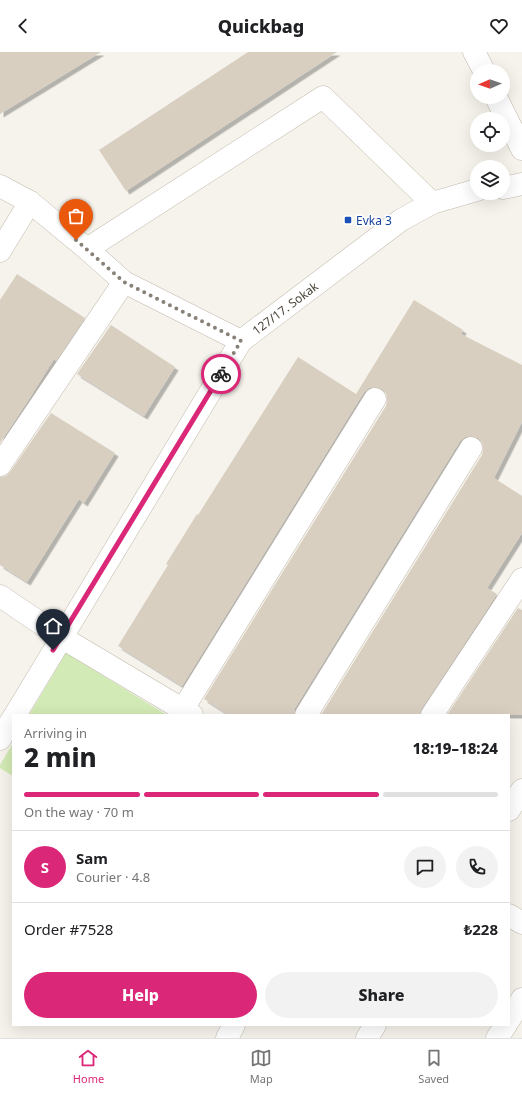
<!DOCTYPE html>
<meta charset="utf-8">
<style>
body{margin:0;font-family:"Noto Sans",sans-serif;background:#f2f2f2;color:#202124;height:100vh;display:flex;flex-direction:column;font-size:15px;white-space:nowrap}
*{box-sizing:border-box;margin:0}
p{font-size:13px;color:#757577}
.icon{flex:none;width:22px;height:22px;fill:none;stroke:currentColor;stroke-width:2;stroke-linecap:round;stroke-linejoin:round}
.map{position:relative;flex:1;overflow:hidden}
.side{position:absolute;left:12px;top:662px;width:498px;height:312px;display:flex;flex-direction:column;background:#fff;border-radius:0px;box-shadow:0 4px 16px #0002}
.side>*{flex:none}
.needle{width:26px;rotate:268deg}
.buttons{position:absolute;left:470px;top:12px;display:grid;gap:8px}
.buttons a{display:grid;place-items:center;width:40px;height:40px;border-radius:50%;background:#fff;box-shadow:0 4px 16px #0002;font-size:20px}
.pin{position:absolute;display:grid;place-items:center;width:34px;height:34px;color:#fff;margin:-41px -17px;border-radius:50% 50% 50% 0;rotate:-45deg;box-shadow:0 0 4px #0007}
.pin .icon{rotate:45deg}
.courier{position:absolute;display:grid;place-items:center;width:40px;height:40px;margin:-20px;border:3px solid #db2777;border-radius:50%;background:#fff;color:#222;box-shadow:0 1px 5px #0007}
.headline em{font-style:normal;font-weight:800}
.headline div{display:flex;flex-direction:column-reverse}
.headline{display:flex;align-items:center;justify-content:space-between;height:68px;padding:0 12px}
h1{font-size:26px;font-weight:800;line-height:30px}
.bar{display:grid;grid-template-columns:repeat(4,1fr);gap:6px 4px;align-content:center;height:48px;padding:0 12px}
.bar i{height:5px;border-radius:3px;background:#e0e0e0}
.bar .active{background:#db2777}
.bar p{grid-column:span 4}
.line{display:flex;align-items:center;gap:10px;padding:0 12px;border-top:1px solid #e0e0e0}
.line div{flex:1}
.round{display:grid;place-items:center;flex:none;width:42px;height:42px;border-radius:21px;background:#f2f2f2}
.cta{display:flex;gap:8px;margin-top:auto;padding:8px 12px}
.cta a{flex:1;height:46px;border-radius:24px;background:#db2777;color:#fff;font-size:16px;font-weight:800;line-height:46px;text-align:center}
.cta a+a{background:#f2f2f2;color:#202124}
header{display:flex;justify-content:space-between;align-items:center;height:52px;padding:0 12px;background:#fff;font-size:18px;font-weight:800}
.tabs{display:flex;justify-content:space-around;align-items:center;height:56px;border-top:1px solid #e0e0e0;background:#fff;font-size:11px;color:#757577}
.tabs a{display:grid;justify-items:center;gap:2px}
.tabs .active{color:#db2777}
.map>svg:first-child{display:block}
.green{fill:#d2eab5}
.building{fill:#d8cfc1;filter:url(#shadow)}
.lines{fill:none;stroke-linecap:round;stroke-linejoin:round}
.street-casing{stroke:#c2bbae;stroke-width:23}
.street{stroke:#fff;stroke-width:22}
.done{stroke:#878178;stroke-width:4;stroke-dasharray:0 7.2}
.route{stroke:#db2777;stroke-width:5}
.transit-dot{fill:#1a4fb4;stroke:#fff;stroke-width:1.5}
.labels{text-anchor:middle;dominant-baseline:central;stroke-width:3;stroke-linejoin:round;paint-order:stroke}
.transit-label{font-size:12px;fill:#164399;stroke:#fff;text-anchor:start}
.street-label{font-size:12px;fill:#4b4439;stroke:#fff}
</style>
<header><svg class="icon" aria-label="back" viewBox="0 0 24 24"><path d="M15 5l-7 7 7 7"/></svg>Quickbag<svg class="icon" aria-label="heart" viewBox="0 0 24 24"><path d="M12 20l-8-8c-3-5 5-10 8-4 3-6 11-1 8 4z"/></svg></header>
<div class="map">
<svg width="522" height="986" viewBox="0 0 522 986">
<defs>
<filter id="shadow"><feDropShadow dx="3.5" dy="3.5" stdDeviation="0" flood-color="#0004"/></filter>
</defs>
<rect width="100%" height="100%" fill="#f6f3ec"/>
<g class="green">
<polygon points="66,601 167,663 29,663"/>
<polygon points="13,691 13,724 0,716 0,713"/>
</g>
<g class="building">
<polygon points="0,0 101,0 0,62"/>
<polygon points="248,0 337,0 126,139 99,98"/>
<polygon points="17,222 85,266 56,309 54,307 29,347 0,391 0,248"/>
<polygon points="414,248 463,278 461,282 522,313 522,370 494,426 522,444 522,481 487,536 497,542 422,656 420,663 321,663 482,403 483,397 482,390 478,386 472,384 465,385 460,389 295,656 294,663 229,663 204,647 386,354 387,348 386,341 382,337 376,335 369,336 364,340 182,634 118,594 168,513 166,512 197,462 198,463 298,305 356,342"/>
<polygon points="111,273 175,315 144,364 77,322"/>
<polygon points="51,361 115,401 84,451 79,447 27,530 0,513 0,425 6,424 10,420"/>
<polygon points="518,556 522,558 522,663 447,663"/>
</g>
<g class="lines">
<g class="street-casing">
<g id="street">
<polyline points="474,0 484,19"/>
<polyline points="496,45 522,97"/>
<polyline points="0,134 30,150 87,197 124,230 241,289"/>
<polyline points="503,136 522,132"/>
<polyline points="87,197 323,45 432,151"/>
<polyline points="0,199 30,150"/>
<polyline points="0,413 124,230"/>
<polyline points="0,544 61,585 192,663"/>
<polyline points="183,657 375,347"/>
<path id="s1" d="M15 663 241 289 401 168 432 151 477 138"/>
<polyline points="306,663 471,396"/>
<polyline points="432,663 522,527"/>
<polyline points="0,687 13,666"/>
<polyline points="509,758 522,738"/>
<polyline points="509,863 522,871"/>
<polyline points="509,968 522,947"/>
<polyline points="227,986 234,973"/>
<polyline points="367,986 375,973"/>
<polyline points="497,986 506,973"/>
</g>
</g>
<use href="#street" class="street"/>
</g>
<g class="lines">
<polyline class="done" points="76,188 124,230 241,289 221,322"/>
<polyline class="route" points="53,598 221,322"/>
</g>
<rect class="transit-dot" x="344" y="164" width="8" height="8" rx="2"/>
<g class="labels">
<g class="transit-label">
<text x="356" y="168">Evka 3</text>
</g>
<g class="street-label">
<text stroke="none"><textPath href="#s1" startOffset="492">127/17. Sokak</textPath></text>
</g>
</g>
</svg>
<div class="buttons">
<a><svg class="needle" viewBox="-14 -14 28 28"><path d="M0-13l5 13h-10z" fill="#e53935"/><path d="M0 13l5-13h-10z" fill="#757577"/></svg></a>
<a><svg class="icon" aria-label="locate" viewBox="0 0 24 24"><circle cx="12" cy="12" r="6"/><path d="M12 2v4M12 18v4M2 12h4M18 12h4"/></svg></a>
<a><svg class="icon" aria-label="layers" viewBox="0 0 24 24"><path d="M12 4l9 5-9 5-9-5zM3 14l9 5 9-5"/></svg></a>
</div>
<div class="pin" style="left:76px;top:188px;background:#ea580c"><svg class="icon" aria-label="bag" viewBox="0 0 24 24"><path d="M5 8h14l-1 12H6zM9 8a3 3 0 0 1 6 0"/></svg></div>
<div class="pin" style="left:53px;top:598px;background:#1f2937"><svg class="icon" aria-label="home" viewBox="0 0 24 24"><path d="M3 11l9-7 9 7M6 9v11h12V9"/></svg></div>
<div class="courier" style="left:221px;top:322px"><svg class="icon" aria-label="bike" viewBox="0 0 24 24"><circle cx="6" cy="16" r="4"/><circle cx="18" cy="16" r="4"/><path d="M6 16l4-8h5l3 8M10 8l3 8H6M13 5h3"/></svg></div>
<section class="side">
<div class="headline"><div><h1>2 min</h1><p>Arriving in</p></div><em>18:19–18:24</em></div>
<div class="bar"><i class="active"></i><i class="active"></i><i class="active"></i><i></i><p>On the way · 70 m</p></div>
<div class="line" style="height:72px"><b class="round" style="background:#db2777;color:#fff">S</b><div><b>Sam</b><p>Courier · 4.8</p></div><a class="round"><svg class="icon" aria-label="chat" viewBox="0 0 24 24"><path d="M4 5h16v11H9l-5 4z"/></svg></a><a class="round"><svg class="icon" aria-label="phone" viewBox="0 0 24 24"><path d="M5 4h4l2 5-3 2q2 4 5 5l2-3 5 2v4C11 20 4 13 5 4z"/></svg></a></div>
<div class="line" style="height:52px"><div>Order #7528</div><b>₺228</b></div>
<div class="cta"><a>Help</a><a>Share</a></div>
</section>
</div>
<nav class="tabs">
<a class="active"><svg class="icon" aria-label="home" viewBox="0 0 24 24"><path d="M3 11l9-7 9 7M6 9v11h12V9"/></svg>Home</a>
<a><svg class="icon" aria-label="map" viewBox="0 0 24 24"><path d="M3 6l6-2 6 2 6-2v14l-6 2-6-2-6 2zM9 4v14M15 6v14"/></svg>Map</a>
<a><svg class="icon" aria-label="saved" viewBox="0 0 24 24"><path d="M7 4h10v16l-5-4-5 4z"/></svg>Saved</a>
</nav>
